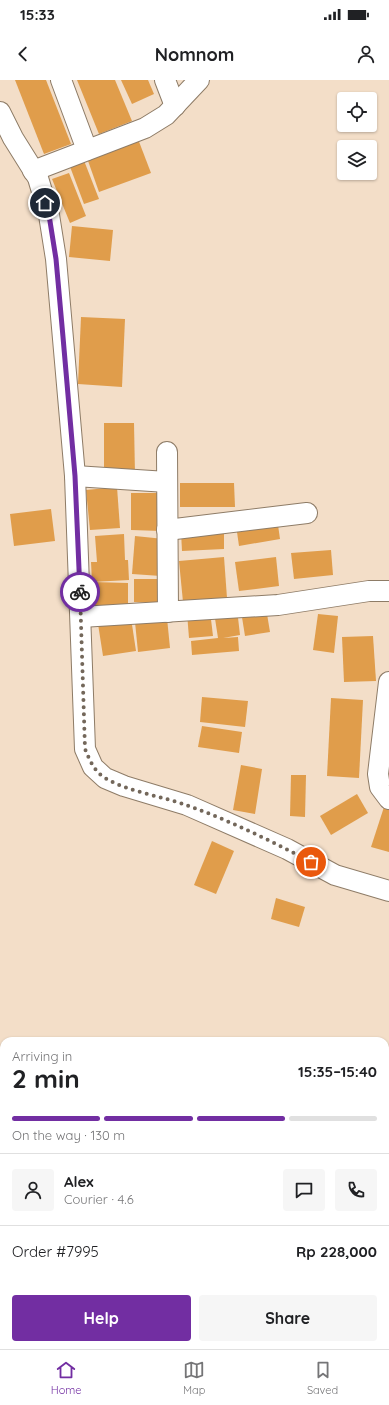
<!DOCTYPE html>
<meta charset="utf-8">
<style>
body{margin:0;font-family:Quicksand,sans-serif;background:#f6f6f6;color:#202124;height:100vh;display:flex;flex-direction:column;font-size:15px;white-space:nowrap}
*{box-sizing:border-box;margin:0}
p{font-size:13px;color:#757577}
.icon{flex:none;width:22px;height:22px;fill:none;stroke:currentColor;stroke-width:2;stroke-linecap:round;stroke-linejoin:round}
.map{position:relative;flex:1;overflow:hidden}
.panel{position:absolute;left:0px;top:957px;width:389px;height:312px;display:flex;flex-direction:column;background:#fff;border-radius:12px 12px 0 0;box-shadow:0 1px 3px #0004}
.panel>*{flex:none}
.buttons{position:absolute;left:337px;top:12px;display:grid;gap:8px}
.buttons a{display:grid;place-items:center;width:40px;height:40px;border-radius:4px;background:#fff;box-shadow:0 1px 3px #0004;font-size:20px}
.pin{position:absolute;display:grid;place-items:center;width:34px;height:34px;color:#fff;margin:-17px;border:2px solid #fff;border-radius:50%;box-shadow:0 1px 4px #0007}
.courier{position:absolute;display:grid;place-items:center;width:40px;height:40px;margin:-20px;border:3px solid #722ea2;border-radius:50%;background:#fff;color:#222;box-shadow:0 1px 5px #0007}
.overview em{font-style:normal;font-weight:800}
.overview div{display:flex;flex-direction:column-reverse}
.overview{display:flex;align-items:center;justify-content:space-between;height:68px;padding:0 12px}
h1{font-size:26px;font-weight:800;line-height:30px}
.bar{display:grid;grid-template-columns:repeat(4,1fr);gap:6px 4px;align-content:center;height:48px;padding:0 12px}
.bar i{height:5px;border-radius:3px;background:#e0e0e0}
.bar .selected{background:#722ea2}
.bar p{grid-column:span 4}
.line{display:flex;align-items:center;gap:10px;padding:0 12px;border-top:1px solid #e0e0e0}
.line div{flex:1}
.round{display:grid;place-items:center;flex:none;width:42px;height:42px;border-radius:4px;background:#f6f6f6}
.button{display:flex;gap:8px;margin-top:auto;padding:8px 12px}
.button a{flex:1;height:46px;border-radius:4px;background:#722ea2;color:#fff;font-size:16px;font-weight:800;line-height:46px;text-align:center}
.button a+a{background:#f6f6f6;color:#202124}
.status{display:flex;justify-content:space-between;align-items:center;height:28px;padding:0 20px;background:#fff;direction:ltr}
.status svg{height:11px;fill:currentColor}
header{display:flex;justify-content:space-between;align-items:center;height:52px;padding:0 12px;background:#fff;font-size:18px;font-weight:800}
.dock{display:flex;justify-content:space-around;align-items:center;height:56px;border-top:1px solid #e0e0e0;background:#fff;font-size:11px;color:#757577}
.dock a{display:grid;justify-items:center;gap:2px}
.dock .selected{color:#722ea2}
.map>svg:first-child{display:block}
.building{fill:#e09d4b}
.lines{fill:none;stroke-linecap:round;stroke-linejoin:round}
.minor-casing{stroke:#8e7c67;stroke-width:22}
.minor{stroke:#fff;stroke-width:20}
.done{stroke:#73675a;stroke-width:4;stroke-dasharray:0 7.2}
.route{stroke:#722ea2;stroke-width:5}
</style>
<div class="status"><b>15:33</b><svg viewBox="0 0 49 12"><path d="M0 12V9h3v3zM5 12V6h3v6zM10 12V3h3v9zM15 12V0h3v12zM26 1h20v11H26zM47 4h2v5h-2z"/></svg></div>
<header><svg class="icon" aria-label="back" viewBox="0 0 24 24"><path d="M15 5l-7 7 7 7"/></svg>Nomnom<svg class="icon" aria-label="person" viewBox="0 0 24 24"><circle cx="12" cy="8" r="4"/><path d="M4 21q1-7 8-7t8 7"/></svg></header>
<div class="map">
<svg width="389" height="1269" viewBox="0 0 389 1269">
<rect width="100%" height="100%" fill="#f3dec8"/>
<g class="building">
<polygon points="15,0 46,0 71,64 44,74"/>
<polygon points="77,0 115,0 132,41 99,54"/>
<polygon points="121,0 148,0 154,14 132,24"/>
<polygon points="138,59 151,93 99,112 87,78"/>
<polygon points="83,78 99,119 84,124 69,84"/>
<polygon points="69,93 86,136 70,143 52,99"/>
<polygon points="72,146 113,150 110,181 69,177"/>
<polygon points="81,237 125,239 122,307 78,304"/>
<polygon points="104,343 134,343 135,395 104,395"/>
<polygon points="180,403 234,403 235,427 180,427"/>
<polygon points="117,407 120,448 90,450 86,410"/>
<polygon points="131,413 162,413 161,451 131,450"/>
<polygon points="51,429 55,461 14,466 10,434"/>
<polygon points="278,445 280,459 239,466 237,452"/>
<polygon points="224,450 224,469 182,471 181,452"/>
<polygon points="124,454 125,480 128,480 129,500 92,502 91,482 97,482 95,456"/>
<polygon points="135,456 164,459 161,496 132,494"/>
<polygon points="331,470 333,495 294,499 291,473"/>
<polygon points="224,477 227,518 183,522 179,481"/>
<polygon points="276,477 279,506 239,511 235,482"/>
<polygon points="134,499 162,499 162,523 134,522"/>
<polygon points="93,502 128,503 128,527 93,527"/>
<polygon points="266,528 270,552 245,556 241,531"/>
<polygon points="237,529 240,555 223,558 238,557 239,571 192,575 191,561 218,558 214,532"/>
<polygon points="210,531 213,556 189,558 187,533"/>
<polygon points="318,534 338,536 334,573 313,570"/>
<polygon points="131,538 136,571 103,576 98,544"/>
<polygon points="167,538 170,568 138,572 135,542"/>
<polygon points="373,556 376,601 344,602 342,557"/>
<polygon points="202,617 248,621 245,647 200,642"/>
<polygon points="331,618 363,620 359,698 327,696"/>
<polygon points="202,646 242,652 239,673 198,667"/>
<polygon points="241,685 262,689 255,734 233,730"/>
<polygon points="291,695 306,695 305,737 290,736"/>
<polygon points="357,714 368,733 331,755 320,736"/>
<polygon points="384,727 389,728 389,772 371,767"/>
<polygon points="212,761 234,771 216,814 194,805"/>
<polygon points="276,818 305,827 299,847 271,839"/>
</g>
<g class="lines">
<g class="minor-casing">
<g id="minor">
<polyline points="61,0 87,70"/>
<polyline points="165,0 175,26"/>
<polyline points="0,32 13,58 38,98 49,135 56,179 75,396 85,669 93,687 105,698 124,706 187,725 287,769 335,795 389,811"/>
<polyline points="33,91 145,48 166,35 199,0"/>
<polyline points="167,372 168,532"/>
<polyline points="75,396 167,402"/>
<polyline points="167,450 307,433"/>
<polyline points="81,537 278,525 369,511 389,511"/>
<polyline points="389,602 378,694 380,707 389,719"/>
</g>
</g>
<use href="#minor" class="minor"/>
</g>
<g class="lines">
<path class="done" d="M80 512 85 669C90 681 94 691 105 698 128 712 162 716 186 725 229 740 271 761 311 782"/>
<polyline class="route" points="45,123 49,135 56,179 63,257 75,396 80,512"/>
</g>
</svg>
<div class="buttons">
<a><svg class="icon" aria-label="locate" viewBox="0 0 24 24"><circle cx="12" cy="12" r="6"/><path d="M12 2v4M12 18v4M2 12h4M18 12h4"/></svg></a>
<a><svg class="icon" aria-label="layers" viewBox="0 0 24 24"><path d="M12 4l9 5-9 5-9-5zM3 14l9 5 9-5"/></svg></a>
</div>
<div class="pin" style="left:311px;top:782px;background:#ea580c"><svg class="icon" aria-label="bag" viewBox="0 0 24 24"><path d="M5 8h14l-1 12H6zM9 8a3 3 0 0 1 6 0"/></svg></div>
<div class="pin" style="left:45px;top:123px;background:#1f2937"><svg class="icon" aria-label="home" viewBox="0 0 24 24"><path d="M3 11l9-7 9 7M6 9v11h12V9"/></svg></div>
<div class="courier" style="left:80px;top:512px"><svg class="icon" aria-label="bike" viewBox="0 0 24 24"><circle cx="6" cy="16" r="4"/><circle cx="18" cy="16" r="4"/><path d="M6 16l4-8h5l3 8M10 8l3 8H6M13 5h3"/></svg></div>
<section class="panel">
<div class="overview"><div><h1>2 min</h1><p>Arriving in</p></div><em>15:35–15:40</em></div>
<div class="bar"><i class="selected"></i><i class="selected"></i><i class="selected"></i><i></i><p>On the way · 130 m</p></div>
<div class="line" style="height:72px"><a class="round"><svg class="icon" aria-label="person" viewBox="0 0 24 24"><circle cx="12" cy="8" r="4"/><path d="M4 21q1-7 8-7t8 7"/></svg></a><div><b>Alex</b><p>Courier · 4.6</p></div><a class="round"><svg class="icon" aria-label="chat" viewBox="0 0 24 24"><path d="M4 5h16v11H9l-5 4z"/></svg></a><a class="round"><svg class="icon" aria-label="phone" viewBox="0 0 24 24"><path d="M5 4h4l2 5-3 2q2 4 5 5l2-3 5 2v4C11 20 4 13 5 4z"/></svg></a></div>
<div class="line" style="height:52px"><div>Order #7995</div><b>Rp 228,000</b></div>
<div class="button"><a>Help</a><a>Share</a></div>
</section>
</div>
<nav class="dock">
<a class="selected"><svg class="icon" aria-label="home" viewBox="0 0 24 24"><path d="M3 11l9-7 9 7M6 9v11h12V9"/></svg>Home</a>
<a><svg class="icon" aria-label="map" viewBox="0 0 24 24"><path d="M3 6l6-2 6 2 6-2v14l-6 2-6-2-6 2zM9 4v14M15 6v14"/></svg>Map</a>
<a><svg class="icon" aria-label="saved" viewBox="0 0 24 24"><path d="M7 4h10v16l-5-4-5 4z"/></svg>Saved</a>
</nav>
